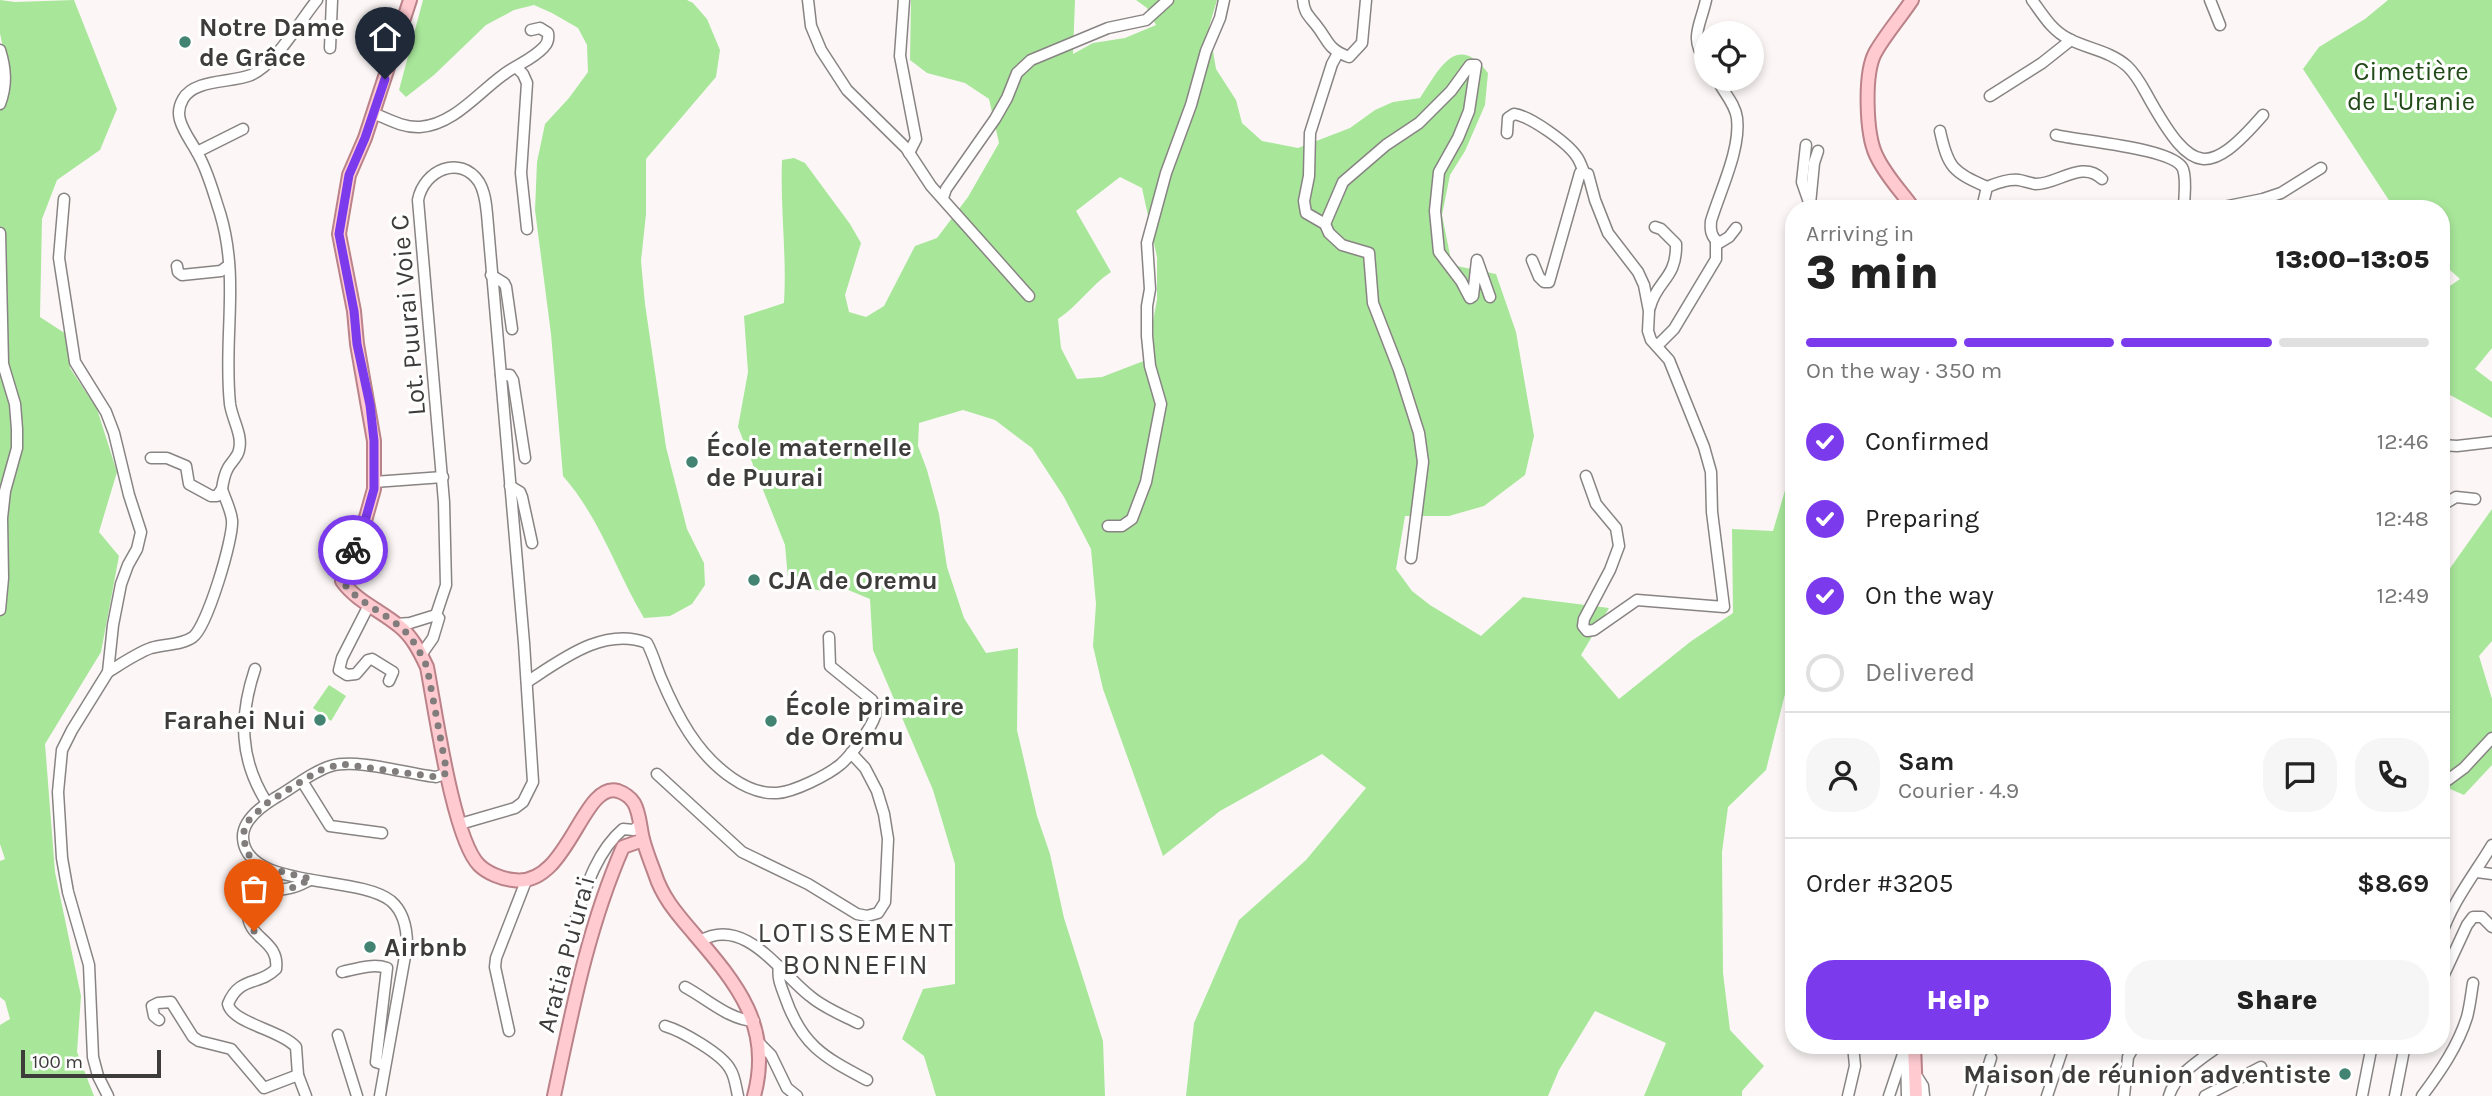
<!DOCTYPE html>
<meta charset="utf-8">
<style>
body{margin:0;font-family:Karla,sans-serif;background:#f6f6f6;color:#222;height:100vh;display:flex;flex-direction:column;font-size:26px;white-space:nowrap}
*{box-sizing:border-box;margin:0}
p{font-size:23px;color:#767676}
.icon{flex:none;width:38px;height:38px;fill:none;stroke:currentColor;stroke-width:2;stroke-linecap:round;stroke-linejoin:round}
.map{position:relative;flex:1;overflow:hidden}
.sheet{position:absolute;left:1785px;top:200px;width:665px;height:854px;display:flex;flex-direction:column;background:#fff;border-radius:28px;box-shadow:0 4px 10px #0003}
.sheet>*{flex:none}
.controls{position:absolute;left:1694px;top:21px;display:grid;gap:14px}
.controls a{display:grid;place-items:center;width:70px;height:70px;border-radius:50%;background:#fff;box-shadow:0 4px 10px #0003;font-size:35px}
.scale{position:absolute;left:21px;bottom:18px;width:140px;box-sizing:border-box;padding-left:7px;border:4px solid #3d3c3b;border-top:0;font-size:19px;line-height:24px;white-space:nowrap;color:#3d3c3b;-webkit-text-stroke:5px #fff;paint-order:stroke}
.pin{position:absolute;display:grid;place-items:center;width:60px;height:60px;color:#fff;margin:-72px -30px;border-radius:50% 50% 50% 0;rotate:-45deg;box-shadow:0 0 7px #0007}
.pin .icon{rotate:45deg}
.courier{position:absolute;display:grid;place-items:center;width:70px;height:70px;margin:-35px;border:5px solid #7c3aed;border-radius:50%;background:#fff;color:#222;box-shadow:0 2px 9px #0007}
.overview em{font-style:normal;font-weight:800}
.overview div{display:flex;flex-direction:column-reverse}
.overview{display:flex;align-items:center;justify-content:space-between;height:119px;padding:0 21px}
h1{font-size:46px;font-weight:800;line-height:52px}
.bar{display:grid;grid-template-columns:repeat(4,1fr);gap:10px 7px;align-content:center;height:84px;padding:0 21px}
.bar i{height:9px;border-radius:5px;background:#e0e0e0}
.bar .active{background:#7c3aed}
.bar p{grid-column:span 4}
.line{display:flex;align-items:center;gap:18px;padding:0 21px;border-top:2px solid #e0e0e0}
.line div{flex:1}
.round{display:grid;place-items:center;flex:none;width:74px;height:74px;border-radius:28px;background:#f6f6f6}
ol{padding:0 21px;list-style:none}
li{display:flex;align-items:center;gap:21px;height:77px}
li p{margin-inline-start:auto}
li .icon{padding:7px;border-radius:50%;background:#7c3aed;color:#fff;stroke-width:4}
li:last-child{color:#767676}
li i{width:38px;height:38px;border:4px solid #e0e0e0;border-radius:50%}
.action{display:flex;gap:14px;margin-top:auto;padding:14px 21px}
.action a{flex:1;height:80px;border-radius:28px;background:#7c3aed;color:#fff;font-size:28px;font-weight:800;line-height:80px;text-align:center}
.action a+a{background:#f6f6f6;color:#222}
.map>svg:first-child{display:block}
.green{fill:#a8e69a;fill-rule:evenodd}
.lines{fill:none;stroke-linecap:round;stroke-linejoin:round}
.minor-casing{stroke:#888483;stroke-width:13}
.major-casing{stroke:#bb8289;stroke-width:16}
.minor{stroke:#fff;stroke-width:10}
.major{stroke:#ffcbd1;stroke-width:12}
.done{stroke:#807d7c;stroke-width:7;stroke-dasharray:0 12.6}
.route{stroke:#7c3aed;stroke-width:9}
.poi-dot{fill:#438372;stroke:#fff;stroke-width:2.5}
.labels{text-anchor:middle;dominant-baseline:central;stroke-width:6;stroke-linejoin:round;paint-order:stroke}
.poi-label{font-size:26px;font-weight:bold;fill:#3d3c3b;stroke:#fff;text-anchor:start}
.park-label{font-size:26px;fill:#224a18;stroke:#fff}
.street-label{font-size:26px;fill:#3d3c3b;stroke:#fff}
.neighbourhood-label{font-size:28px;letter-spacing:2px;fill:#3d3c3b;stroke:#fff}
</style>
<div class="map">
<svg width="2492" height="1096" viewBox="0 0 2492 1096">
<rect width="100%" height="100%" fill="#fcf7f6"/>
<g class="green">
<polygon points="0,0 15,2 74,0 117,109 100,150 57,180 42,219 40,317 66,334 70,368 97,409 117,472 99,532 119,556 101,652 45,744 55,872 81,996 77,1052 94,1096 0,1096 0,1025 10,1019 5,1001 0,997 0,861 5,859 0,844 0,92 9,78 0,33"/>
<path d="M423 0H687L693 3 707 19 720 50 716 77 646 159V214L641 261 645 304 666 447 687 529 704 563 705 585 692 604 670 616 644 618C616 571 600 518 563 476L551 334 535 210 537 162 545 124 569 98 588 72 587 45 578 28 552 13 534 5 514 10 486 25 434 75 406 97 399 90Z"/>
<path d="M911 0H1075L1073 54 1093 43 1125 38 1156 25 1147 8 1136 0H1217L1209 27 1216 69 1236 100 1242 123 1262 141 1298 148 1350 128 1375 110 1393 102 1420 98C1439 70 1456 31 1488 73L1485 105 1465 151 1450 175 1442 215 1452 265 1496 274 1516 332 1534 436 1525 475 1484 506 1449 516H1405L1396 569 1412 591 1430 605 1481 636 1523 597 1609 608 1581 655 1619 699 1690 642 1733 613 1732 529 1773 531 1794 460V658L1766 770 1728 807 1722 852 1723 973 1730 1030 1764 1066 1742 1091V1096H1644L1666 1043 1595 1011 1559 1070 1548 1096H1186L1194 1023 1239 920 1306 860 1366 788 1322 754 1220 811 1163 856 1103 689 1093 646 1096 604 1091 549 1064 497 1032 448 995 420 963 410 919 423 918 446 927 470 939 514 947 567 964 618 986 653 1018 648 1017 730 1037 816 1050 854 1064 918 1103 1041 1105 1096H936L924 1056 902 1039 923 989 955 984V864L933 790 873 650 870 599 841 587C821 595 807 588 788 579L785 545 738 427 748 372 744 316 784 303C787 255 780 208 782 160L794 158 805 163 850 224 861 243 845 295 849 312 866 317 884 306 915 246 937 238 968 197 999 143 989 99 965 83 927 73 910 60ZM1120 177 1142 188 1157 257V299L1153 322 1154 357 1102 377 1077 379 1061 348 1058 319C1078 306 1091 285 1111 272L1076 211Z"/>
<polygon points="2388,0 2492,0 2492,348 2475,369 2492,382 2492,418 2441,390 2441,292 2460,279 2441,262 2441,208 2394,208 2303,69 2319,47 2365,19"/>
<polygon points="2492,509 2492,641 2479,656 2492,699 2492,765 2464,795 2441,785 2441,581"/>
<polygon points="329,685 346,696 331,721 313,708"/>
</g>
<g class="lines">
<g class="minor-casing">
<g id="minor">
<polyline points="808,0 811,26 821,50 847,90 906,148 931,186 1029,296"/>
<polyline points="904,0 900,56 916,139 909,153"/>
<path d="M1303 0C1304 13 1309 16 1316 25 1329 41 1327 49 1349 57L1362 43 1366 0"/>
<path d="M2032 0C2043 15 2052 31 2069 39 2088 49 2110 51 2127 66 2138 76 2144 90 2151 102 2192 174 2209 177 2263 115"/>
<polyline points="2210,0 2220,25"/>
<polyline points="330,48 332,0"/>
<path d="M0 50C6 69 7 85 0 104"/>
<polyline points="1338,53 1332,64 1310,133 1309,176 1304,201 1306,213 1325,224 1329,233 1342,245 1369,253 1373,303 1399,370 1419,433 1423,462 1411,558"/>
<path d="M1706 62C1689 37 1700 27 1706 0"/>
<polyline points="516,67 523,74 527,83 521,173 527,229"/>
<path d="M1717 79C1723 92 1735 103 1737 118 1741 149 1720 191 1711 221 1710 230 1711 237 1719 243L1729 237 1736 228"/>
<polyline points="1990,96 2042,63 2071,40"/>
<path d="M373 113C388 119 403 128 420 127 453 125 478 93 503 75 516 65 532 60 544 47 548 43 549 39 548 33L540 28 531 30"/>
<path d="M1940 131C1948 168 1953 172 1987 187 1998 183 2007 179 2019 180 2024 181 2030 183 2035 184 2057 185 2082 159 2102 179"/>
<path d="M1507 133 1508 118 1514 114C1530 116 1568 143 1577 157 1580 161 1582 168 1584 172"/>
<path d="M2056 135C2079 141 2175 148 2183 169 2187 180 2184 197 2184 208"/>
<polyline points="1806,145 1802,182 1810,205"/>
<polyline points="197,152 243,129"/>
<polyline points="943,198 946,189 995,119 1007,98 1017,73 1031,60 1108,28 1146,20 1168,0"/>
<polyline points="64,199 59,258 75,362 106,412 114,433 129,495 141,532 137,549 128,565 121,584 113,625 108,672 72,730 62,750 58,792 62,858 68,892 89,965 93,1057 98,1076 108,1096"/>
<polyline points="1810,204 1814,163 1818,151"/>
<polyline points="1982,208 1987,187"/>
<polyline points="2218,208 2263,199 2281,193 2321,168"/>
<polyline points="1325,224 1343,182 1386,145 1419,123 1451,91 1470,65 1476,65 1469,111 1458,138 1439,172 1435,211 1439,252 1461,281 1470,298 1473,296 1477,260 1490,297"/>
<polyline points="0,233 3,364 15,404 17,429 17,448 5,491 2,518 3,578 0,610"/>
<polyline points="1532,260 1539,277 1544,282 1549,282 1580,173 1588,174 1595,200 1608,233 1638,272 1644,285 1649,311 1648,331 1651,340 1669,360 1704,447 1711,472 1712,512 1724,607 1637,600 1594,630 1587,631 1583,626 1584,619 1610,570 1619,546 1616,528 1596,504 1586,476"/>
<polyline points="177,266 178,272 182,275 221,271 229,265"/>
<polyline points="491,275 504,283 506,287 512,329"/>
<path d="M1650 307C1657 280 1677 279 1676 244L1661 229 1655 227"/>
<polyline points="1657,346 1674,329 1716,259 1716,240"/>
<polyline points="501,375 510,375 513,380 525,458"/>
<polyline points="2441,445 2457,446 2492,442"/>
<polyline points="374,482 443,477"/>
<polyline points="510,486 520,492 522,497 532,543"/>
<path d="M222 489C223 482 224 475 228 468 231 462 238 457 239 450 243 435 232 419 230 404 223 338 240 279 220 213 214 195 209 175 200 158 194 145 184 134 180 120 178 113 179 106 183 99 194 79 231 83 251 75 276 64 299 22 317 0"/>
<polyline points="2441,506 2456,497 2475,499"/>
<polyline points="1108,526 1122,526 1132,519 1146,482 1161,404 1150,366 1147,336 1147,306 1150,289 1147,243 1166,173 1191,105 1206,51 1220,18 1224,0"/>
<polyline points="369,605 342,658 339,670 347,675 356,674 368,660 372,659 393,672 389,681"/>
<polyline points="396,624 410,623 436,615"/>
<path d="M421 655 433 638 439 618 436 615 446 585 444 502 418 200C424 170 460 154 479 182 485 192 486 204 487 214L524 643 533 782 523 802 515 808 460 824"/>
<path d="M255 669C239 717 239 759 267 803"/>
<path d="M108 672C121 664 137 653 151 648 165 644 182 645 193 637 207 627 234 537 232 520 231 510 225 499 222 489L217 496H211L189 484 186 466 167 458H151"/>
<path d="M527 682C561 660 604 626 647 643 653 654 656 666 661 678 677 716 697 754 732 778 745 787 761 794 777 793 794 792 828 775 841 764 851 755 871 729 875 716 876 711 874 705 872 700L830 666 829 637"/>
<polyline points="657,774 742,852 808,884 857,914 867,916 878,913 885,902 888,839 884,814 877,791 865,768 851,753"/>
<polyline points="302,781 330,826 382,833"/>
<polyline points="2441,785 2464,768 2492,738"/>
<polyline points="2477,872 2492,874"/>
<path d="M576 918C586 887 597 851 623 829L634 830 639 825"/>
<path d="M2441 936C2452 902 2474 875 2492 845"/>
<path d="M700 941C745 915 780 973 810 996 824 1008 842 1015 858 1023"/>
<path d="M779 966C777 978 781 986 785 997 802 1046 824 1057 867 1080"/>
<path d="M342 972C356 969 373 963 387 968L376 1062 385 1065"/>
<polyline points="2441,981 2467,925 2473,917 2482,917 2492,927"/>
<path d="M685 987C706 998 729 1020 754 1021"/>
<polyline points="159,1020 154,1016 152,1006 158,1003 171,1002 193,1037 199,1041 231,1049 264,1088 298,1075"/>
<path d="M665 1026C682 1031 722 1054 730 1069 735 1076 736 1088 738 1096"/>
<polyline points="509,1031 495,967 496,958 526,881"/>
<polyline points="338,1035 357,1096"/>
<polyline points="757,1041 771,1055 787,1088 797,1096"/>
<polyline points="1906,1052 1907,1096"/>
<polyline points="1916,1075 1923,1086 1924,1096"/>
<path d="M306 1096 298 1075 296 1047C281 1030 232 1023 228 1004 239 976 259 986 276 969 280 940 247 939 248 913 248 890 274 892 290 888 297 887 304 883 310 880"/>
<path d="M380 1096 407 945C407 928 404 912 391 901 357 874 246 890 243 838 242 820 262 806 275 798 293 788 311 772 331 766 357 758 407 774 436 777L447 773"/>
<polyline points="1848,1096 1855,1066 1853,1045"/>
<polyline points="1889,1096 1906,1045"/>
<polyline points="1979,1096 1991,1058"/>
<polyline points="2047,1096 2064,1045"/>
<polyline points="2124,1096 2128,1057 2135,1045"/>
<path d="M2169 1096C2175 1074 2202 1059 2220 1045"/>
<polyline points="2205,1096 2261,1067"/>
<polyline points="2362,1096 2372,1045"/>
<polyline points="2395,1096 2405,1045"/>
<path d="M2422 1096C2440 1072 2458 1046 2467 1017 2470 1006 2471 995 2473 983"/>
</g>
</g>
<g class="major-casing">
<g id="major">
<path d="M410 0 365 138 349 175 339 234 354 311 357 344 374 441V489L363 528 344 569 342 581C356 601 380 610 399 626 412 636 420 652 427 667 435 708 453 839 479 865 487 873 502 879 513 880 568 889 582 780 618 791 624 793 631 798 634 803 640 813 640 828 643 839 646 851 651 863 655 874 663 899 679 916 695 935 737 984 773 1027 754 1096"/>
<path d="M1912 0C1900 18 1885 35 1875 53 1864 74 1866 134 1876 155 1885 175 1901 191 1913 208"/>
<polyline points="1914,1045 1916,1096"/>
<path d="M554 1096C572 1011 588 927 623 847L643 840"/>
</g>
</g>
<use href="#minor" class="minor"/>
<use href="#major" class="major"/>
</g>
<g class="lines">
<path class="done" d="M254 931C247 917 245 901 262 893 270 889 282 891 290 888 297 887 304 882 311 879L260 866 247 853 243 836 245 827 249 820 267 803 318 771 341 764 436 777 447 773 427 667C420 652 412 636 399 626 380 610 356 601 342 581L344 569 353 550"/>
<polyline class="route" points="353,550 363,528 374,489 374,441 370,405 357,344 354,311 339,234 349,175 365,138 385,79"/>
</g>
<g class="poi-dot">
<circle cx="185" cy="42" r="7"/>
<circle cx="692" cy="462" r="7"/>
<circle cx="754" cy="580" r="7"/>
<circle cx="320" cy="720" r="7"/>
<circle cx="771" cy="721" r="7"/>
<circle cx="370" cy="947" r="7"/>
<circle cx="2345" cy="1074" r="7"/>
</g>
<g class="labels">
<g class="poi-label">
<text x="199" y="27">Notre Dame<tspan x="199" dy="30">de Grâce</tspan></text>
<text x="706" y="447">École maternelle<tspan x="706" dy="30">de Puurai</tspan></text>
<text x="768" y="580">CJA de Oremu</text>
<text x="785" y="706">École primaire<tspan x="785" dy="30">de Oremu</tspan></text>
<text x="306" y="720" text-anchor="end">Farahei Nui</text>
<text x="384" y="947">Airbnb</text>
<text x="2331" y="1074" text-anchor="end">Maison de réunion adventiste</text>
</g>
<g class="park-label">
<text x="2411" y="71">Cimetière<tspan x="2411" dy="30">de L'Uranie</tspan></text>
</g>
<g class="street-label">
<text transform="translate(408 315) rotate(-95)">Lot. Puurai Voie C</text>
<text transform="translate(566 954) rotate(-75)">Aratia Pu'ura'i</text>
</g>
<g class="neighbourhood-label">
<text x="856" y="932">LOTISSEMENT<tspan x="856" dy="32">BONNEFIN</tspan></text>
</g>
</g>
</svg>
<div class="controls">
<a><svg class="icon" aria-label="locate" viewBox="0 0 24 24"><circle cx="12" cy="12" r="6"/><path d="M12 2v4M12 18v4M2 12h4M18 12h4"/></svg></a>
</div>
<div class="scale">100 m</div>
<div class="pin" style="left:254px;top:931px;background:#ea580c"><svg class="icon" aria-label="bag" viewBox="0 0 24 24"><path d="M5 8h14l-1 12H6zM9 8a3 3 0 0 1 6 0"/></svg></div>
<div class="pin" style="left:385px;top:79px;background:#1f2937"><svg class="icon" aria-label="home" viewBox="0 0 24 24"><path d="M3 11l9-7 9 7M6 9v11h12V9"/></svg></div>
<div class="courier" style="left:353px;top:550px"><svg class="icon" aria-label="bike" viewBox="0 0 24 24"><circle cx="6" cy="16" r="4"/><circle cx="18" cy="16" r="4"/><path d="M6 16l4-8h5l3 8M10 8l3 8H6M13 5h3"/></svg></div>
<section class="sheet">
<div class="overview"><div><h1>3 min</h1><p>Arriving in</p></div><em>13:00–13:05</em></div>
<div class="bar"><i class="active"></i><i class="active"></i><i class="active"></i><i></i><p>On the way · 350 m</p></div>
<ol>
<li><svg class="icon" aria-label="check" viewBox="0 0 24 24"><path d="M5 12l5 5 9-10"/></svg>Confirmed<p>12:46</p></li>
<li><svg class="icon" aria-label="check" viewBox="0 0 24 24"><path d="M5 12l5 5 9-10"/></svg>Preparing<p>12:48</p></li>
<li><svg class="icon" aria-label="check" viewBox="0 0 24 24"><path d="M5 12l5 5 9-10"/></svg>On the way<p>12:49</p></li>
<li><i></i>Delivered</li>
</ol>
<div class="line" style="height:126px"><a class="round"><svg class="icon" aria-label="person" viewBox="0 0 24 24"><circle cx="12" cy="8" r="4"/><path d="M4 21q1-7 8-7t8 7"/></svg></a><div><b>Sam</b><p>Courier · 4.9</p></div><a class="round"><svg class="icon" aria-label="chat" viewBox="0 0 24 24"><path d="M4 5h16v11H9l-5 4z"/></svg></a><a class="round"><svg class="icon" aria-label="phone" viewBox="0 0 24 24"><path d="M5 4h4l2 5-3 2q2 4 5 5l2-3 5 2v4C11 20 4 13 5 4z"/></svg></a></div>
<div class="line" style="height:91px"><div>Order #3205</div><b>$8.69</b></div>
<div class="action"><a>Help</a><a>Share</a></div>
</section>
</div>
